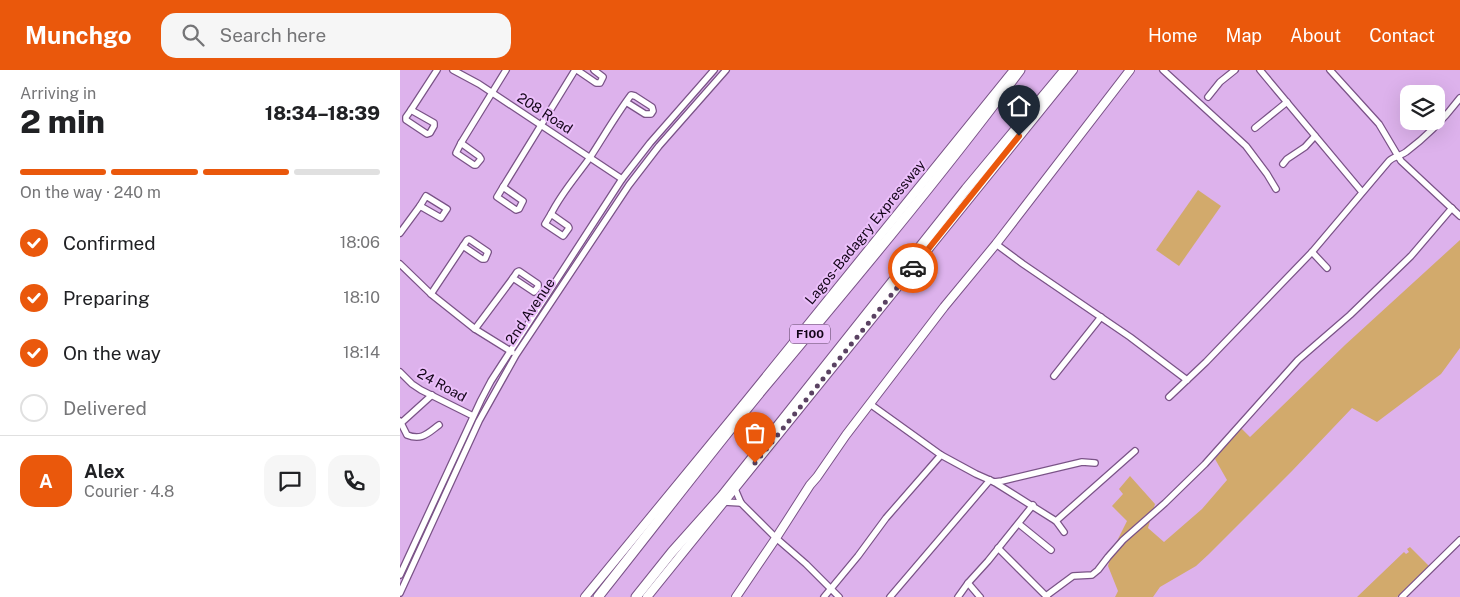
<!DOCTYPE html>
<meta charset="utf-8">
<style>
body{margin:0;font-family:"Public Sans",sans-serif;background:#f6f6f6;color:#202124;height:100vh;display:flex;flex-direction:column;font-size:19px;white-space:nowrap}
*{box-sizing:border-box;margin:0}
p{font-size:16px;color:#757577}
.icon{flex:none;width:28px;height:28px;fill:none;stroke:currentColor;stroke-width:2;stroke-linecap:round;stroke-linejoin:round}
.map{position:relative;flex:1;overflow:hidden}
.side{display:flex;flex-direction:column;background:#fff;width:400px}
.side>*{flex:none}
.fabs{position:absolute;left:1000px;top:15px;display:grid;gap:10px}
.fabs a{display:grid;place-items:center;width:45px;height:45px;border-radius:10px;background:#fff;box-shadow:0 5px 20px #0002;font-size:25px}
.pin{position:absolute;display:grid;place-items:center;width:42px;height:42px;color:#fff;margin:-51px -21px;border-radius:50% 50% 50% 0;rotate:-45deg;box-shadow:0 0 5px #0007}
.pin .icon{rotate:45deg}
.courier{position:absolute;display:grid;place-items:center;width:50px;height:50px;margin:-25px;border:4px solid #ea580c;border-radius:50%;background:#fff;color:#222;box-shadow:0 1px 6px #0007}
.overview em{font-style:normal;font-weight:800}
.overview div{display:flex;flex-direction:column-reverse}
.overview{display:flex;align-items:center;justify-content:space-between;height:85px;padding:0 20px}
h1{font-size:32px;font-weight:800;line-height:38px}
.bar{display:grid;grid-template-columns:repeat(4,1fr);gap:8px 5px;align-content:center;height:60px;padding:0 20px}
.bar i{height:6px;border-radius:4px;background:#e0e0e0}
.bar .current{background:#ea580c}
.bar p{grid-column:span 4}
.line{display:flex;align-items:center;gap:12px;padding:0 20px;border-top:1px solid #e0e0e0}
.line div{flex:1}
.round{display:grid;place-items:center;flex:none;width:52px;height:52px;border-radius:15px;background:#f6f6f6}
ol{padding:0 20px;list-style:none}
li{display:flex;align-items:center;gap:15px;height:55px}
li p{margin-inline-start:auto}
li .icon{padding:5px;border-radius:50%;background:#ea580c;color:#fff;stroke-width:4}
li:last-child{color:#757577}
li i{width:28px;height:28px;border:2px solid #e0e0e0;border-radius:50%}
header{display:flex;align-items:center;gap:30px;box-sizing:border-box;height:70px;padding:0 25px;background:#ea580c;color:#fff}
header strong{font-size:24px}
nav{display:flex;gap:28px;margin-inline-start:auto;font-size:18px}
.search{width:350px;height:45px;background:#f6f6f6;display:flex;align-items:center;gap:12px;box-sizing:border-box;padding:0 18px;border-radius:15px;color:#757577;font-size:19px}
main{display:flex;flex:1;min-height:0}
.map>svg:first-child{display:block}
.green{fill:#d2aa6c}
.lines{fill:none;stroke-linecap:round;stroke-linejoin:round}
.minor-casing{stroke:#7a5387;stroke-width:8}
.major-casing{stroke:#7a5387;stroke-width:10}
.highway-casing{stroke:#7a5387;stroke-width:11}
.minor{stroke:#fff;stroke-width:5.5}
.major{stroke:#fff;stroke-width:8}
.highway{stroke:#fff;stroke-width:9}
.done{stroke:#5a4262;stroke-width:5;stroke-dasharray:0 9}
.route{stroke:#ea580c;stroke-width:6}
.labels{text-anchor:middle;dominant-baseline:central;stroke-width:4;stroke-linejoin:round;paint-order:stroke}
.shield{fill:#ebbffa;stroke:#543d5c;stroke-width:1}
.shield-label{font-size:12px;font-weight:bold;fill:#130518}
.street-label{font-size:14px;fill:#130518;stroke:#ebbffa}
</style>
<header>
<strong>Munchgo</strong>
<div class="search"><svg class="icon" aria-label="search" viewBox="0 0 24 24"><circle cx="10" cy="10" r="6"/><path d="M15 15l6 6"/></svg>Search here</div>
<nav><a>Home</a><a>Map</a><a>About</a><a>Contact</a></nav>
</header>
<main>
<section class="side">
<div class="overview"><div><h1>2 min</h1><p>Arriving in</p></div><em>18:34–18:39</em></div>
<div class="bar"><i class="current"></i><i class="current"></i><i class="current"></i><i></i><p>On the way · 240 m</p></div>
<ol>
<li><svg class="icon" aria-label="check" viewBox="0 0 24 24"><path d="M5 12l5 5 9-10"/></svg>Confirmed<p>18:06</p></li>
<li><svg class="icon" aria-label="check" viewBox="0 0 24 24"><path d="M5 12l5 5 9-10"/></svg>Preparing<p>18:10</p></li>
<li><svg class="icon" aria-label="check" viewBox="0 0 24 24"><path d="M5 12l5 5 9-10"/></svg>On the way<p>18:14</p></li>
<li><i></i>Delivered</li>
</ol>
<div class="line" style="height:90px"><b class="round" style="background:#ea580c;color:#fff">A</b><div><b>Alex</b><p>Courier · 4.8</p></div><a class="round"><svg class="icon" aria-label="chat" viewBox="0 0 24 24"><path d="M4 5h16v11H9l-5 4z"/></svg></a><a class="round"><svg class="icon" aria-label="phone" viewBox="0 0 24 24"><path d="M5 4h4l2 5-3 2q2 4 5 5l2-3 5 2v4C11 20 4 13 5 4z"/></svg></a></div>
</section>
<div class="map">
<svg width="1060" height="527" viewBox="0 0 1060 527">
<rect width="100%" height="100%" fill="#ddb2ec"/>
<g class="green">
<polygon points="798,120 821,136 779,196 756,180"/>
<polygon points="1060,170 1060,278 1041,304 977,352 952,338 892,401 809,484 796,496 760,517 753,527 715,527 718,521 708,496 713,479 727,451 712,436 723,424 719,419 730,406 755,434 748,458 764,472 802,439 827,410 815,389 840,357 850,367 945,275"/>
<polygon points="1010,477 1029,496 997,527 957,527 1004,482 1006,484 1009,482 1007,479"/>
</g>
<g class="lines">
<g class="minor-casing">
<g id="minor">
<polyline points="53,0 79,14 222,109"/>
<polyline points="177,0 196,13 200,13 203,7 194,0"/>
<polyline points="763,0 846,76 867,104 876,119"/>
<polyline points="860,0 962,122"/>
<polyline points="930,0 979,54 1001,91 1060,146"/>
<polyline points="808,27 820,12 835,0"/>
<polygon points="11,40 34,53 34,56 30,63 27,64 6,50 6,47"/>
<polyline points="11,40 37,0"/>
<polyline points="855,58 887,32"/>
<polyline points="61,73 106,0"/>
<polygon points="61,73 79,86 81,89 76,95 74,95 56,83"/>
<polyline points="883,94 887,89 905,77 915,66"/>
<polyline points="103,117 175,0"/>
<polygon points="103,117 123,131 119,139 116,140 97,127"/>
<polygon points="26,126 47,139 41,148 20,136"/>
<path d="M151 144C162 122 177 106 191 86 204 66 216 45 231 25L235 26 252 37 253 41 251 44H245L226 32"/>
<polygon points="151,144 168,156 169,158 164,165 163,166 145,154"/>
<polyline points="0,163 20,136"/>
<polygon points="69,169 88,182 85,189 82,189 63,176 67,170"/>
<polyline points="596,174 623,194 730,267 787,310"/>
<polyline points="912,182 927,198"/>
<polyline points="0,194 31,224 75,259 112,282"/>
<polygon points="119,201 138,214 138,217 134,222 113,208 117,202"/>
<polyline points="31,224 63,176"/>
<polyline points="75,259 113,208"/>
<polyline points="0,302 12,314 21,320 73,346"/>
<polyline points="654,306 701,247"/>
<path d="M769 327 806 292 912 182 989 91C994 86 1001 86 1006 82 1026 67 1045 48 1060 28"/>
<polyline points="470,334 541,385 576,404 594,412 602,411 682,392 695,393"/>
<path d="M0 351 7 365C22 371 28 363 39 355"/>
<polyline points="0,354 32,325"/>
<polyline points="594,412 656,451 664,462"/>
<polyline points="335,419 341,433 376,468 406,494 439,527"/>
<polyline points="324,432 341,433"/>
<polyline points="656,451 735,381"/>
<polyline points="619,454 651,480"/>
<polyline points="598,478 647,527"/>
<polyline points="0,505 81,330 91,311 222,109 250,73 314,0"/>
<polyline points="568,513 580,527"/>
<polyline points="0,523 79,351 116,285 229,115 259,76 326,0"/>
<polyline points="646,526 673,506 692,505 698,500 708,487 723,470 765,433 805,394 898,290 950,245 1011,186 1052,138"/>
<polyline points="424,527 458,486 486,448 541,385"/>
<polyline points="490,527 590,410"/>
<polyline points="558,527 568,513 588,491 633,435"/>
<polyline points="1002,527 1060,470"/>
</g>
</g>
<g class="major-casing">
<g id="major">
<polyline points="185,527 347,330 614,0"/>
<polyline points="247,527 673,0"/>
<polyline points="336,527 376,468 410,415 417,407 446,365 544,237 596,174 730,0"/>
</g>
</g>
<g class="highway-casing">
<g id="highway">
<path d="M198 527C253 458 306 388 362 320 450 215 538 110 620 0"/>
<polyline points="236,527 272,482 322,426 566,119 665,0"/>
</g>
</g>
<use href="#minor" class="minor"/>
<use href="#major" class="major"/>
<use href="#highway" class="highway"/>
</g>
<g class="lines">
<polyline class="done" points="355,393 513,198"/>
<polyline class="route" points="513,198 619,66"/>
</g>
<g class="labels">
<rect class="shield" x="390" y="254.5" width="40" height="19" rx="4"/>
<g class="shield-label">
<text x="410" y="264">F100</text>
</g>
<g class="street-label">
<text transform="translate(145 43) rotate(33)">208 Road</text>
<text transform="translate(465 162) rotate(-51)">Lagos-Badagry Expressway</text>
<text transform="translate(130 241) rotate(-56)">2nd Avenue</text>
<text transform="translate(42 315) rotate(29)">24 Road</text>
</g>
</g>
</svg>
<div class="fabs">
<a><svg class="icon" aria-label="layers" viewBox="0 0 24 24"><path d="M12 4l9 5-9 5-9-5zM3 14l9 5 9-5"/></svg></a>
</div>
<div class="pin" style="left:355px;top:393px;background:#ea580c"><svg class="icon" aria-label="bag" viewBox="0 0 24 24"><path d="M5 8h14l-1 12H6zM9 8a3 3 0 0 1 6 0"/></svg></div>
<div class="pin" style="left:619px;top:66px;background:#1f2937"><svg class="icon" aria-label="home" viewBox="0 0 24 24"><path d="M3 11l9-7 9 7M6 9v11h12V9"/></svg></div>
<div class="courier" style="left:513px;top:198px"><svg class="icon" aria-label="car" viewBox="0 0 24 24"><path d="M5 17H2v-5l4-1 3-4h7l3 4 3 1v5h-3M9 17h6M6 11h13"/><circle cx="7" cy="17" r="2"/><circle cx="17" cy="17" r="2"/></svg></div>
</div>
</main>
